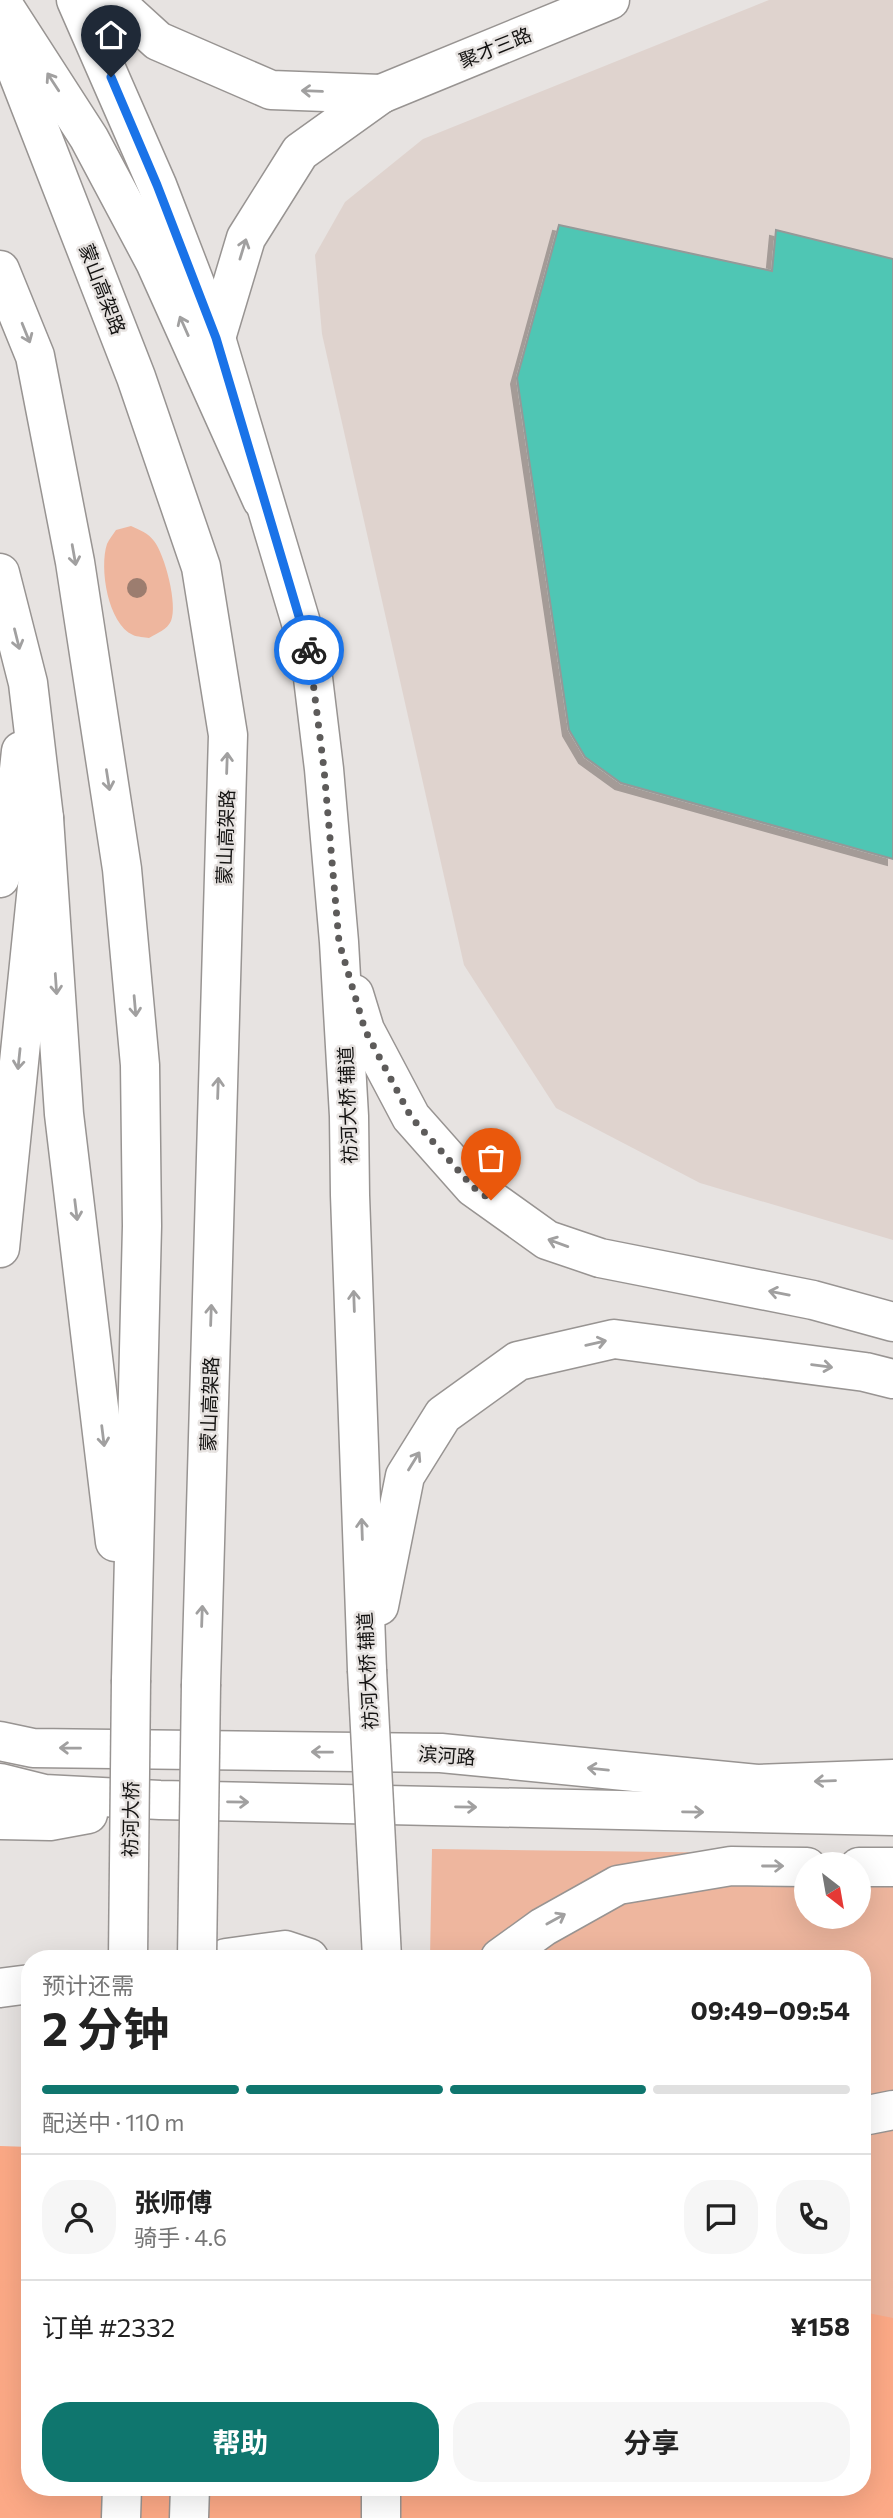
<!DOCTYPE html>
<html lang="zh">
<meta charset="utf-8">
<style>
body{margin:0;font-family:Commissioner,"Noto Sans SC",sans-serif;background:#f6f6f6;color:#222;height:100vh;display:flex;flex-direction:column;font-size:26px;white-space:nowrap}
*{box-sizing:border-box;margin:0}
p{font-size:23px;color:#767676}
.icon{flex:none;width:38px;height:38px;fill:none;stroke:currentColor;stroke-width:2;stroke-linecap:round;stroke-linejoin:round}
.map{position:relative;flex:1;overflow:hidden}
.side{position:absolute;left:21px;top:1950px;width:850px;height:546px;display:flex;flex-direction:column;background:#fff;border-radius:28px;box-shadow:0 7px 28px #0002}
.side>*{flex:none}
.needle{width:46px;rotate:149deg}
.tools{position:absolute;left:794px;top:1852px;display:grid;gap:14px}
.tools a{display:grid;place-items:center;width:77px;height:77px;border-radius:50%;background:#fff;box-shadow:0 7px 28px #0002;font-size:35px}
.pin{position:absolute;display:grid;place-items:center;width:60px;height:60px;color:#fff;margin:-72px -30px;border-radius:50% 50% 50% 0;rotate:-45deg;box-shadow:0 0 7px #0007}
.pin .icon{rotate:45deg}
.courier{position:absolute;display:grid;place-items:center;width:70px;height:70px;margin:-35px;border:5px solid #1a73e8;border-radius:50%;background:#fff;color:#222;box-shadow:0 2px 9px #0007}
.head em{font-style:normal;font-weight:700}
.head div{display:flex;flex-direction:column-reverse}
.head{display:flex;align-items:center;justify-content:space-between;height:119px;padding:0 21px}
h1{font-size:46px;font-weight:700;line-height:52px}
.bar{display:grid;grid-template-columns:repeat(4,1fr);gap:10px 7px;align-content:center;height:84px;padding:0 21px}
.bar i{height:9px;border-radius:5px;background:#e0e0e0}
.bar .active{background:#0f766e}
.bar p{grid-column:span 4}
.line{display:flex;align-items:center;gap:18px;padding:0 21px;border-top:2px solid #e0e0e0}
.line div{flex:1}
.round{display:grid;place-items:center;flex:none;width:74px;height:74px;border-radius:28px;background:#f6f6f6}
.action{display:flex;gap:14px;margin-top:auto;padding:14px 21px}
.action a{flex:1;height:80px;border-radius:28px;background:#0f766e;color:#fff;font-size:28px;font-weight:700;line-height:80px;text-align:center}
.action a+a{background:#f6f6f6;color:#222}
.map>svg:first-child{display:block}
.built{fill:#dfd3ce}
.green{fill:#eeb69e;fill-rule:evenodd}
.water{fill:#fca986}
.building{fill:#50c6b4;stroke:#949998;stroke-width:2;filter:url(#shadow)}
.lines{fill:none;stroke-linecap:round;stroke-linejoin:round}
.minor-casing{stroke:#989492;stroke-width:41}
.major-casing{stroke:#989492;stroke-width:41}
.highway-casing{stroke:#989492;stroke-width:41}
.minor{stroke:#fff;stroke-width:38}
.major{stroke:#fff;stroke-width:38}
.highway{stroke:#fff;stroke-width:38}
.major-bridge-casing{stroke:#989492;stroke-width:41;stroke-linecap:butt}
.highway-bridge-casing{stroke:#989492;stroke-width:41;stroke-linecap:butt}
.major-bridge{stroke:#fff;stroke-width:38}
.highway-bridge{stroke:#fff;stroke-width:38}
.tree{fill:#9c7d6f}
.oneway{stroke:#a1a0a0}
.done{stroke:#5d5b5a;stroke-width:7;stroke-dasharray:0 12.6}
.route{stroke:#1a73e8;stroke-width:9}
.labels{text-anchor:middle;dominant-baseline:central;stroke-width:5;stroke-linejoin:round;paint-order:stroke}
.street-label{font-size:19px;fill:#131211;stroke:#e7e3e1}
</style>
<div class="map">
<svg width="893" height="2518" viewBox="0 0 893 2518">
<defs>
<filter id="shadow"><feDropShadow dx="-6" dy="6" stdDeviation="0" flood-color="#0004"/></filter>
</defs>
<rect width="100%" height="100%" fill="#e7e3e1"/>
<polygon class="built" points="769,0 893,0 893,1240 700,1183 556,1108 464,965 322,334 315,255 345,202 423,139"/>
<g class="green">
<path d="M131 526C140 530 148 533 154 541 165 555 178 605 171 621 167 630 157 633 149 638 145 637 137 637 133 635 108 624 99 568 107 544 109 539 113 535 116 530Z"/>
<path d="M432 1849 893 1855V2325L863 2319V1958H430ZM807 1864H859V1916H807Z"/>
</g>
<polygon class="water" points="0,2146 30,2147 30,2487 863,2487 863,2312 893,2318 893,2518 0,2518"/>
<polygon class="building" points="559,225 772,271 776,230 893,259 893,859 621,783 585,757 569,730 517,378"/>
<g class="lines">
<g class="minor-casing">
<g id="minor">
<polyline points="381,94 610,0"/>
<polyline points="226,1958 285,1950 309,1958"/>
<polyline points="0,1988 30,1984"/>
<polyline points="863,2116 893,2110"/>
</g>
</g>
<g class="major-casing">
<g id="major">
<polyline points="76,0 157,185 216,338 310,653 324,769 339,942 349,1116 350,1195 367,1670"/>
<polyline points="113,0 158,41 271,90 381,94"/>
<polyline points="216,338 246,238 300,152 381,94"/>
<polyline points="0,573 28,683 44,818 0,1248"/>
<polyline points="0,878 11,844 21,751"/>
<polyline points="354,994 365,1030 411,1117 473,1187 547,1240 600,1258 813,1300 893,1322"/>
<polyline points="379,1606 405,1476 443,1415 518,1361 614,1339 865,1372 893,1379"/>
<polyline points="0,1741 33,1748 441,1753 757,1784 893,1779"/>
<polyline points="0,1783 44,1794 160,1800 893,1816"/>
<polyline points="0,1820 50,1821 88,1814"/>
<polyline points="859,1867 893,1867"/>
<polyline points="500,1958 543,1927 618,1885 731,1866 807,1867"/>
<polyline points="381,2518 381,2487"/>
</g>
</g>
<g class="highway-casing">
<g id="highway">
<polyline points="0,0 89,138 155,262 262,500"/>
<polyline points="0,28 136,377 201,567 228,735 201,1684"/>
<polyline points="0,270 35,356 75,562 122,869 140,1065 142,1226 131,1680"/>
<polyline points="44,818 64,1114 115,1542"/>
<polyline points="121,2518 122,2487"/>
<polyline points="189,2518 190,2487"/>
</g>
</g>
<use href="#minor" class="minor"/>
<use href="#major" class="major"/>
<use href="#highway" class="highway"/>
<g class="major-bridge-casing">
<polyline id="major-bridge" points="367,1670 382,1958"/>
</g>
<g class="highway-bridge-casing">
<g id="highway-bridge">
<polyline points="128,1958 131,1680"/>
<polyline points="197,1958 201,1684"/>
</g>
</g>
<use href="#major-bridge" class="major-bridge"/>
<use href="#highway-bridge" class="highway-bridge"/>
</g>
<circle class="tree" cx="137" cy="588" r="10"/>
<defs><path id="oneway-shaft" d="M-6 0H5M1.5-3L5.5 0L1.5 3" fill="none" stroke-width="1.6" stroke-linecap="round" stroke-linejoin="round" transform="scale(1.75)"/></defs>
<g class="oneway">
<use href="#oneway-shaft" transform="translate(53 82) rotate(-123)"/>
<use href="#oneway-shaft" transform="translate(312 91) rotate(-178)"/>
<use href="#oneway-shaft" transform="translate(243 249) rotate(-73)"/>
<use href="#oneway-shaft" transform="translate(184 326) rotate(-114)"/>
<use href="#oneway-shaft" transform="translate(26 333) rotate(68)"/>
<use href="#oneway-shaft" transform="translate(74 555) rotate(80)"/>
<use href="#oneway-shaft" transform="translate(17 639) rotate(76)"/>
<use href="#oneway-shaft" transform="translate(227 763) rotate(-88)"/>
<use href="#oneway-shaft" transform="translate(108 780) rotate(81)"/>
<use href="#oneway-shaft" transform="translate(56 984) rotate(86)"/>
<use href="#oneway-shaft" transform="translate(135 1006) rotate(85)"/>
<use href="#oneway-shaft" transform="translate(19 1059) rotate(96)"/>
<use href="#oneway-shaft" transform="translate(218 1088) rotate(-88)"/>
<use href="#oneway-shaft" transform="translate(76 1210) rotate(83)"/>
<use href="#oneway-shaft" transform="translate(558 1243) rotate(-160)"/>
<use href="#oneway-shaft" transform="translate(779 1293) rotate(-169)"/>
<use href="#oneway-shaft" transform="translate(354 1301) rotate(-92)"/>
<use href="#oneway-shaft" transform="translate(211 1315) rotate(-88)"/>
<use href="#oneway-shaft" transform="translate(596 1343) rotate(-13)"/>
<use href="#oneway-shaft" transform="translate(822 1366) rotate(7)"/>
<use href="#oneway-shaft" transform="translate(103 1436) rotate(83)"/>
<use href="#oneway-shaft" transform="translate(414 1461) rotate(-58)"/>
<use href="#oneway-shaft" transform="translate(362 1529) rotate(-92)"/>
<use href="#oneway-shaft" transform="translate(202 1616) rotate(-88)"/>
<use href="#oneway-shaft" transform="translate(70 1748) rotate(-179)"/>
<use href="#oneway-shaft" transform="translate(322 1752) rotate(-179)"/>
<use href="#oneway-shaft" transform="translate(598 1769) rotate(-174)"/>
<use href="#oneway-shaft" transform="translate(825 1781) rotate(178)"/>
<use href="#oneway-shaft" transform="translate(238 1802) rotate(1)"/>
<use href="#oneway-shaft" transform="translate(466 1807) rotate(1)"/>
<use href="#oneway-shaft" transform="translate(693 1812) rotate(1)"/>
<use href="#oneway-shaft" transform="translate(773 1866)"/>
<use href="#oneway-shaft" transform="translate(556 1919) rotate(-29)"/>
</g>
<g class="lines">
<polyline class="done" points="309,650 324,769 339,942 365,1030 411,1117 473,1187 491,1200"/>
<polyline class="route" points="111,77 157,185 216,338 309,650"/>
</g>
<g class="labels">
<g class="street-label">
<text transform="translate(495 47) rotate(-22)">聚才三路</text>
<text transform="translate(103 289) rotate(69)">蒙山高架路</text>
<text transform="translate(225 837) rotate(-88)">蒙山高架路</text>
<text transform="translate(347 1105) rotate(-92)">祊河大桥 辅道</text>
<text transform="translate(209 1404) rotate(-88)">蒙山高架路</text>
<text transform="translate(367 1671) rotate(-93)">祊河大桥 辅道</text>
<text transform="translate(447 1755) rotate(4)">滨河路</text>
<text transform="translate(130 1819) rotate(-89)">祊河大桥</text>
</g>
</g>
</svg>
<div class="tools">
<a><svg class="needle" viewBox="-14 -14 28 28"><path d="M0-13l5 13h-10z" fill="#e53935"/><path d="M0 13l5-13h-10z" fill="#767676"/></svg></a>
</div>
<div class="pin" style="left:491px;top:1200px;background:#ea580c"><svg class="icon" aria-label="bag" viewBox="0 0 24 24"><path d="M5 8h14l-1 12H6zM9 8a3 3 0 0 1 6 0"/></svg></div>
<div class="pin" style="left:111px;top:77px;background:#1f2937"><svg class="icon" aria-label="home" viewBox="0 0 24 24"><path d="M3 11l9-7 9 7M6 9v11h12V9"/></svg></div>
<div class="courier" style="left:309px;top:650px"><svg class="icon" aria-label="bike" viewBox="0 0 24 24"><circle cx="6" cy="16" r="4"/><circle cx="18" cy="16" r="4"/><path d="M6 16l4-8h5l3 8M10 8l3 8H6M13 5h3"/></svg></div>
<section class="side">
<div class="head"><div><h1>2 分钟</h1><p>预计还需</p></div><em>09:49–09:54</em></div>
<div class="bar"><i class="active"></i><i class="active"></i><i class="active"></i><i></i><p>配送中 · 110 m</p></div>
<div class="line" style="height:126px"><a class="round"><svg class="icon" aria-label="person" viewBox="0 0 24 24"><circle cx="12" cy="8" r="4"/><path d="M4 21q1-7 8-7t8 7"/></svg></a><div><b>张师傅</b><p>骑手 · 4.6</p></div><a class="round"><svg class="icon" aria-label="chat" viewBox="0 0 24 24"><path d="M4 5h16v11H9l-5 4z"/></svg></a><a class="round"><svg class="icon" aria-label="phone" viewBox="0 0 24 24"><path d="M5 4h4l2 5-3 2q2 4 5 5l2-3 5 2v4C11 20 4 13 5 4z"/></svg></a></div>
<div class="line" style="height:91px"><div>订单 #2332</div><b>¥158</b></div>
<div class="action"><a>帮助</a><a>分享</a></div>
</section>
</div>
